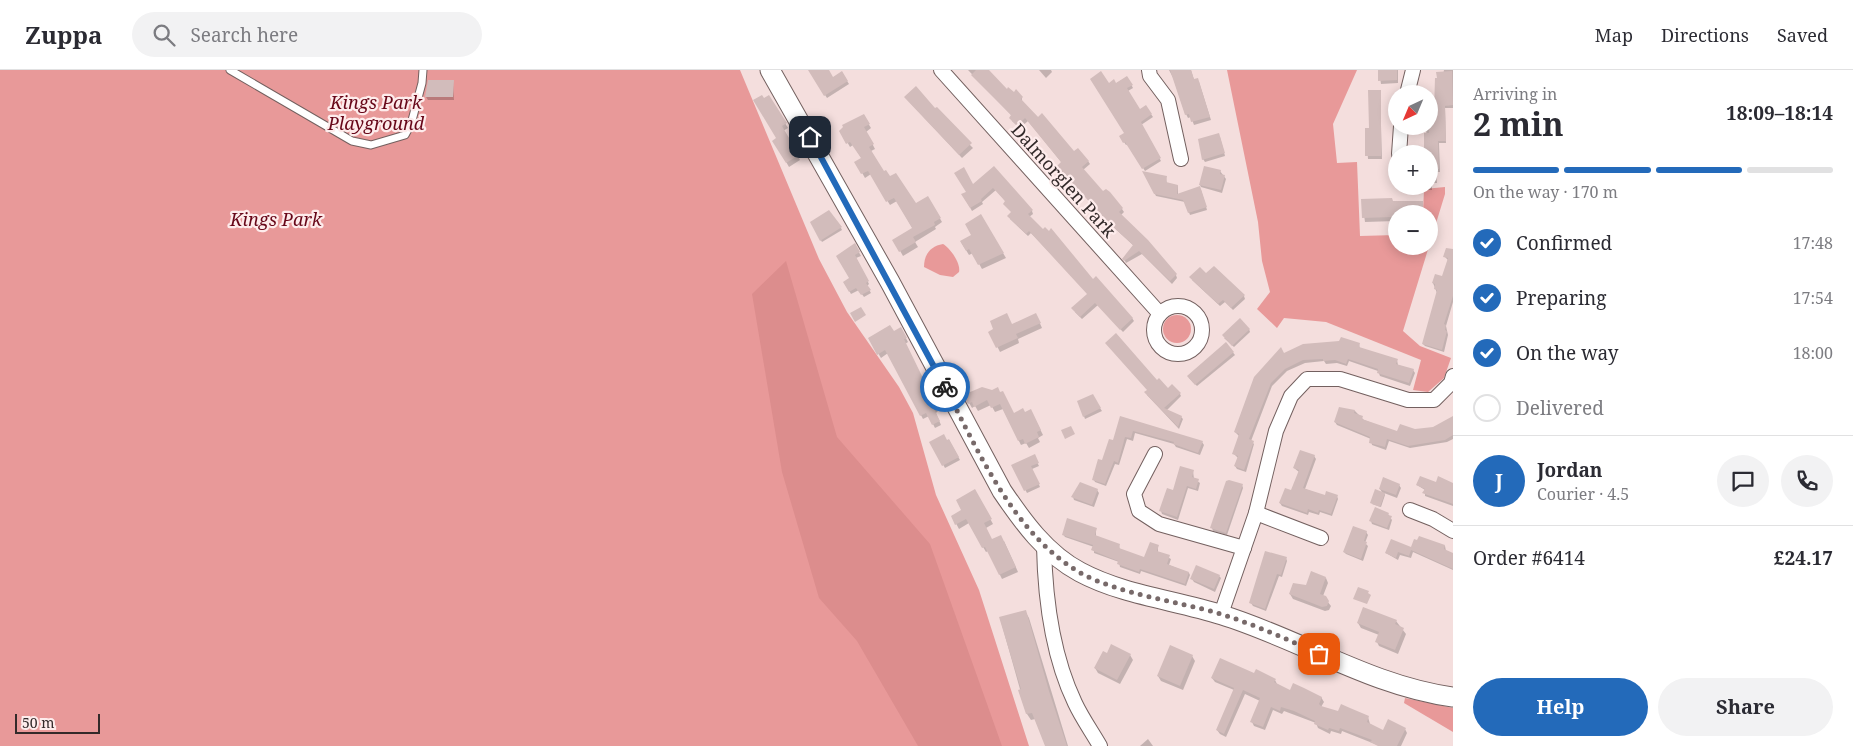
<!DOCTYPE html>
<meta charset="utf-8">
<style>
body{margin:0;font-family:"Noto Serif",serif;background:#f2f2f3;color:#2b2b33;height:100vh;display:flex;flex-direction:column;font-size:19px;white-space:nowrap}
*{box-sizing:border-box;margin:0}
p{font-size:16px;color:#7c7c81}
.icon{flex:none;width:28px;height:28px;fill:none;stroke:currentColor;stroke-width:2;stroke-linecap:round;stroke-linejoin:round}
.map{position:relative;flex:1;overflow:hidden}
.details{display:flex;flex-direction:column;background:#fff;width:400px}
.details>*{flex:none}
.needle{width:32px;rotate:224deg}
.tools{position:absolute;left:1388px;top:15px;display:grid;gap:10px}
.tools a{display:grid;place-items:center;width:50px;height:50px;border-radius:50%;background:#fff;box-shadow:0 2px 12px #0003;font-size:25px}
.scale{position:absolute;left:15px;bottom:12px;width:85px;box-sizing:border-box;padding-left:5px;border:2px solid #332a2a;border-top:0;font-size:14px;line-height:18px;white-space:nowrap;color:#332a2a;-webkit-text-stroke:4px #feecec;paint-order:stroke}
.pin{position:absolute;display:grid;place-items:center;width:42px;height:42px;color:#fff;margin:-21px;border-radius:10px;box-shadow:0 2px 8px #0006}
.courier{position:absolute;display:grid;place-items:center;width:50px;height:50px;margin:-25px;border:4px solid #236aba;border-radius:50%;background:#fff;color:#222;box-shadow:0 1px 6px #0007}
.summary em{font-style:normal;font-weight:700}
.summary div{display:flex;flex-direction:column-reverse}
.summary{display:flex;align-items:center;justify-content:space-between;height:85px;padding:0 20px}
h1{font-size:32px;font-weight:700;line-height:38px}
.bar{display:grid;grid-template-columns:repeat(4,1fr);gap:8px 5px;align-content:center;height:60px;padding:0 20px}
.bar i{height:6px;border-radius:4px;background:#e1e1e2}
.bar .current{background:#236aba}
.bar p{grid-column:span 4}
.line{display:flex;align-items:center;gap:12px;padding:0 20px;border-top:1px solid #e1e1e2}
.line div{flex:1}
.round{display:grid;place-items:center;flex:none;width:52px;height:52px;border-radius:26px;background:#f2f2f3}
ol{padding:0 20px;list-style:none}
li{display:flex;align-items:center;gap:15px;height:55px}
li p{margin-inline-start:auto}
li .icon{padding:5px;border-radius:50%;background:#236aba;color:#fff;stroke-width:4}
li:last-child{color:#7c7c81}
li i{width:28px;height:28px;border:2px solid #e1e1e2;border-radius:50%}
.button{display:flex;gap:10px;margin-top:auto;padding:10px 20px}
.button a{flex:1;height:58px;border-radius:30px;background:#236aba;color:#fff;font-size:20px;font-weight:700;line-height:58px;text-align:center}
.button a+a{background:#f2f2f3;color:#2b2b33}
header{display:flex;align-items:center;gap:30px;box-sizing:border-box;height:70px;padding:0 25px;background:#fff;border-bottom:1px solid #e1e1e2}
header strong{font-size:24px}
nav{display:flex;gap:28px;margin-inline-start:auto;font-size:18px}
.search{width:350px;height:45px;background:#f2f2f3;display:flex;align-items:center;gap:12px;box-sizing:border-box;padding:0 18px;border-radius:28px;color:#7c7c81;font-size:19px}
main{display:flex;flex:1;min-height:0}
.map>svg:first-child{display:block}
.green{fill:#e89999}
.forest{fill:#dc8d8d}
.shadow{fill:#0003}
.building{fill:#d2bcbb}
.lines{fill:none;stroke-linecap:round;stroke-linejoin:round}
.lane-casing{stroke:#73605f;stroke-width:9}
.street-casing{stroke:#73605f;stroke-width:16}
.secondary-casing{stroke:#73605f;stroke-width:21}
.lane{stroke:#fff;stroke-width:7}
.street{stroke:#fff;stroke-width:14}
.secondary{stroke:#fff;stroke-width:19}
.done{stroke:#776969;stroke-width:5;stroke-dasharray:0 9}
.route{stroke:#236aba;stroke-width:6}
.labels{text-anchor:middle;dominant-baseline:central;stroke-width:4.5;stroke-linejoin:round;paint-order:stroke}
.park-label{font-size:18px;font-style:italic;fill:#670618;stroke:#feecec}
.street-label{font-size:18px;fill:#332a2a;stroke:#feecec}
</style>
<header>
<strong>Zuppa</strong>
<div class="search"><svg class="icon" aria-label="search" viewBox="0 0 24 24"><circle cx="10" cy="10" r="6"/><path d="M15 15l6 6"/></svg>Search here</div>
<nav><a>Map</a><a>Directions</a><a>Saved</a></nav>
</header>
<main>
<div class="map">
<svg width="1453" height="676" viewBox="0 0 1453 676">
<rect width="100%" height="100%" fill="#f4dedd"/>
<g class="green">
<polygon points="0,0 740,0 819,189 847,242 899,317 913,343 936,425 979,520 1029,676 0,676"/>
<polygon points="1227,0 1357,0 1333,54 1337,93 1357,92 1360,166 1396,165 1396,176 1429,176 1429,144 1423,144 1424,119 1445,117 1445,124 1403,261 1420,276 1451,288 1444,308 1428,322 1413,320 1421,290 1326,252 1284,248 1277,258 1257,239 1270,222 1262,191 1258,152"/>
<path d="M943 174C950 178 961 193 959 202L953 207 940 205 924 197C924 185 930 176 943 174Z"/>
<circle cx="1177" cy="259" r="14"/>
<polygon points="1405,628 1453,638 1453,662 1404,633"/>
</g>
<polygon class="forest" points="786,191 837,367 930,474 1002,676 918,676 857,571 819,528 782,402 752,224"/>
<g class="shadow">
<polygon points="809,0 827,0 832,9 842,3 849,14 827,28"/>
<polygon points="968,0 987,0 1007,21 1022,28 1022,32 1074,82 1088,91 1090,94 1083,100 1102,123 1122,139 1124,142 1121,145 1176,205 1177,208 1172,214 1142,184 1126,193 1124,189 1134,176 1110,154 1060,99 1062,93 1028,51 1020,58 1012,51 1012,46"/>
<polygon points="1039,0 1051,0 1052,2 1046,8"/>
<polygon points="1169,0 1191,0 1194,10 1199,12 1211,50 1194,55 1191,47 1188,48 1186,44 1180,21"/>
<polygon points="1379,0 1398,0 1398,13 1381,14"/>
<polygon points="1444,0 1453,0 1453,38 1445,38 1446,73 1439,73 1440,102 1436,102 1437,113 1432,113 1432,120 1425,120 1423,116 1429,116 1426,56 1429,56 1429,42 1435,42"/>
<polygon points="1127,7 1133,18 1128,21 1140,41 1146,37 1153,47 1141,55 1161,91 1145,101 1128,74 1126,75 1122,69 1126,63 1109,14 1115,14"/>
<polygon points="453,11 454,30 428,30 426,27"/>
<polygon points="1380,21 1382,89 1368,89 1366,59 1370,59"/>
<polygon points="769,27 788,58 783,61 800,90 789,97 774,71 778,69 763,30"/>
<polygon points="905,27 935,40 973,78 962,88"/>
<polygon points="863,45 871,58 866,62 875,79 871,81 884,103 915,135 928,128 942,152 935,157 936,159 915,172 918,177 903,186 894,170 913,159 897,131 890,135 871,104 865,108 856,92 862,89 853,75 850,77 841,61"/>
<polygon points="1220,67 1225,86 1205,92 1203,89"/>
<polygon points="994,98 1032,141 1033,144 1029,147 1132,248 1134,251 1123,262 1098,235 1082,249 1075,242 1089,224 1031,163 1028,166 1010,149 1012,143 1006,132 996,120 982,132 983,134 972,141 963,125"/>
<polygon points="1220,101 1226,109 1222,123 1201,117 1200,115"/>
<polygon points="1145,103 1166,107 1167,114 1178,116 1178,125 1201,120 1207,140 1190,145 1185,132 1156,126"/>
<polygon points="1362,130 1422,132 1424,144 1396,144 1396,151 1365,152"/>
<polygon points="981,146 1006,188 982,199 973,183 969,185 961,172 973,165"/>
<polygon points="811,153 841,158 842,160 822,172"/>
<polygon points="855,175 861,186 856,188 869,214 867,216 871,223 864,227 859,220 851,224 845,213 851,209"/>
<polygon points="1453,182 1453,232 1446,256 1448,265 1444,282 1425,276 1423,274 1437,223 1433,213 1443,208 1448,190 1445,187"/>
<polygon points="1205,205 1244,226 1245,229 1233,240 1225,232 1220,236 1192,210"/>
<polygon points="1038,249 1042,258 1018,269 1019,273 1000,282 990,262"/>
<polygon points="901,259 908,272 905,274 938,341 936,343 941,355 935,358 929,346 923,349 888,283 881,288 869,268 894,263"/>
<polygon points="1249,259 1250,262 1234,277 1224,268"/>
<polygon points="1226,274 1235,285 1197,316 1189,308"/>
<polygon points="1359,274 1360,279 1397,290 1398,295 1413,300 1415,303 1410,316 1380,306 1378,301 1349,291 1347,296 1337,293 1326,294 1324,291 1305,293 1287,301 1272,316 1251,371 1254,374 1246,402 1237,399 1235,396 1238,388 1234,384 1239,366 1235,362 1284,284"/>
<polygon points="982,319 1014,344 1033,345 1043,365 1038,368 1040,372 1029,378 1026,373 1021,375 1003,339 995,342 991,335 978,341 975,336 972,338 965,326"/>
<polygon points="1168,320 1180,324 1181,326 1166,341 1181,347 1183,349 1179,359 1147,325"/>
<polygon points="1092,326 1102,341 1085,349 1079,332"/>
<polygon points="1340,339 1355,341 1364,350 1398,363 1433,358 1453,347 1453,369 1447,372 1410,378 1389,371 1386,380 1372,375 1371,369 1337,355 1335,352"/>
<polygon points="1121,347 1202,372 1204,375 1200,385 1176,377 1174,374 1135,363 1133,371 1127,369 1119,395 1115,394 1106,416 1095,412 1094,410 1114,372"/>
<polygon points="949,370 960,390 945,398 931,373"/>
<polygon points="1034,386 1039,396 1032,399 1040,417 1027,423 1013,396"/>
<polygon points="1314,386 1316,389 1305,419 1325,426 1337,426 1338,429 1332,446 1320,442 1319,445 1309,442 1308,445 1282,436 1280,433 1292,422 1299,402 1294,398"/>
<polygon points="1193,401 1194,409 1200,413 1198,421 1188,418 1178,450 1162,444 1161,441 1174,422"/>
<polygon points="1453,413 1453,436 1425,426 1425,420 1417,415"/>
<polygon points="1242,415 1243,418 1227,465 1213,461 1212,458"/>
<polygon points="1399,415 1401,418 1397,428 1384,423 1385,425 1381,437 1372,434 1383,424 1380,419"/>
<polygon points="1097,420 1099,423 1094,437 1074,430 1073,427"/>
<polygon points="975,421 993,454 986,458 992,471 1004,471 1018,502 1002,509 988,481 986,482 969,453 959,459 952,446 963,441"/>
<polygon points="1388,444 1392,450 1389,460 1372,454 1371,451"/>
<polygon points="1096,459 1096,466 1119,475 1120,480 1145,488 1158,476 1158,482 1171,489 1169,495 1189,503 1190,505 1186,516 1141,501 1140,504 1120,497 1119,492 1094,483 1094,477 1065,467 1063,464"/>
<polygon points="1366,462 1368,465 1365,473 1368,476 1363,491 1346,484 1344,482"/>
<polygon points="1418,472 1445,476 1446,481 1453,484 1453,500 1413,482 1411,488 1400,485 1398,490 1386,483 1412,478"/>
<polygon points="1286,488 1287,491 1282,507 1279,506 1266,541 1253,536 1251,533"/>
<polygon points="1219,506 1221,508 1215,522 1194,512 1192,509"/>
<polygon points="1326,508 1328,513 1323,526 1331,536 1329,540 1325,541 1293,529 1290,524"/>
<polygon points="1025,541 1029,548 1068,676 1046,676 1035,649 1031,650 1027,644 1000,548"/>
<polygon points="1396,551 1406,564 1398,584 1379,576 1377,572 1379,565 1361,558 1358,553"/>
<polygon points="1107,584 1130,585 1133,590 1120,614 1098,603 1095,598"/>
<polygon points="1192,586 1195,591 1183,620 1161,611 1158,606"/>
<polygon points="1254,604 1275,610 1277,614 1291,622 1321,627 1324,632 1321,637 1339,643 1368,647 1370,654 1384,662 1405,659 1407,663 1401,676 1380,676 1342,661 1341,664 1331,661 1330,664 1318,658 1316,653 1284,641 1282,644 1273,640 1265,660 1254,656 1252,652 1260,631 1245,624 1226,667 1220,664 1217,660 1234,620 1215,612 1212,608"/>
<polygon points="1148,669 1153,676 1140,676"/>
</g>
<g class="building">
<polygon points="808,0 829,0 833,7 842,1 848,11 824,26"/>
<polygon points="976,0 989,0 1007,19 1008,17 1014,22 1016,19 1023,27 1021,29 1038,47 1042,43 1074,81 1078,78 1089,91 1082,97 1103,121 1106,119 1110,122 1123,138 1119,142 1148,170 1177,204 1170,211 1139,181 1124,191 1122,189 1133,175 1106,150 1057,96 1061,92 1025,48 1017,56 1009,48 1011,45 971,5"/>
<polygon points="1170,0 1191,0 1194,9 1198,8 1210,47 1191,52 1189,44 1185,45"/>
<polygon points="1378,0 1397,0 1397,10 1378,11"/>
<polygon points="1101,1 1109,13 1114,9 1116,13 1127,6 1133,15 1127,18 1140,39 1146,35 1152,44 1141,52 1161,88 1142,99 1125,72 1123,73 1119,66 1124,63 1090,9"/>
<polygon points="1452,1 1453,35 1445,36 1446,71 1438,71 1439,99 1429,99 1429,81 1424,81 1424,63 1429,63 1429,41 1434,41 1435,8 1437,8 1436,2"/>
<polygon points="428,10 454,10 453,27 425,27"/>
<polygon points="916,16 935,38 937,37 972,73 959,85 904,27"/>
<polygon points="1368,20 1381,20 1381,86 1365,86 1365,58 1369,58"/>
<polygon points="762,25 764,28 769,25 787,53 782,56 799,85 786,93 772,71 776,68 753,30"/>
<polygon points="864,44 870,54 864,57 874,74 869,77 884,101 886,100 890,106 896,103 916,133 928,126 941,148 934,152 935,155 913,167 916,172 899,182 892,170 912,158 894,128 886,132 868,101 861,104 854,92 861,88 850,72 846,74 839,61 843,57 842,55"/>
<polygon points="1219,63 1225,83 1202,90 1198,69"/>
<polygon points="994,96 1033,140 1028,144 1043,159 1045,157 1049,161 1051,158 1093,209 1096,206 1133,248 1120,260 1095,233 1080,247 1071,238 1087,224 1029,161 1026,164 1007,146 1011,142 1003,134 1005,131 993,118 981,129 982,131 970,138 961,124 966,122 954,103 964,97 973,114"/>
<polygon points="1204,96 1221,100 1220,104 1225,105 1221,120 1199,115"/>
<polygon points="1142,101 1167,106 1166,112 1178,115 1177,124 1200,116 1207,137 1188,143 1183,130 1154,124"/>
<polygon points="1392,128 1393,131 1423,131 1423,144 1393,144 1393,147 1362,148 1361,129"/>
<polygon points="829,140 842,157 820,171 810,152"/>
<polygon points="981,144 1004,183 978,195 969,179 966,181 960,171 971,165 965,154"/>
<polygon points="855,173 860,182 855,185 869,211 866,213 871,220 861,225 856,218 849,222 843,212 849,208 836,186"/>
<polygon points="1446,178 1453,179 1453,226 1444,254 1446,255 1445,260 1447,261 1442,280 1422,274 1437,220 1434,219 1435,214 1432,213 1435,204 1442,206 1448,188 1443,187"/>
<polygon points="1214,196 1245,225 1231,238 1223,230 1218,234 1189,207 1200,197 1206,203"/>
<polygon points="861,237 866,245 855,252 850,243"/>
<polygon points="1007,243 1012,254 1036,243 1041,253 1016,264 1018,268 996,278 988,262 993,259 990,251"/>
<polygon points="1240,248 1250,259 1232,276 1222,265"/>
<polygon points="890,255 894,261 901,257 907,268 904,269 937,337 934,339 940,351 932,355 926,343 920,346 885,280 877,285 868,268"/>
<polygon points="1116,263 1157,310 1159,308 1168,318 1172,314 1181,323 1164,338 1182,346 1178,357 1144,322 1147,320 1105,273"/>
<polygon points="1341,267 1360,273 1359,277 1398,289 1396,294 1414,299 1409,313 1377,303 1378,299 1348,289 1346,294 1335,290 1323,291 1323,289 1303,290 1285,299 1271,313 1249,369 1254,371 1244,400 1234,396 1238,386 1232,384 1239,364 1234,362 1254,307 1281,277 1284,283 1303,274 1339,271"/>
<polygon points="1226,272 1234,282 1195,315 1187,306"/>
<polygon points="982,317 992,320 998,317 1000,322 1003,321 1014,343 1023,338 1025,342 1031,339 1041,360 1037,362 1039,367 1025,374 1023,369 1018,371 1000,334 991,338 987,330 974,337 972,332 968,334 963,325"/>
<polygon points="1093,324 1101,338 1083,347 1077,331"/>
<polygon points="1339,337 1355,340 1354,343 1363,346 1362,349 1397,361 1400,354 1415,359 1433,357 1453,346 1453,365 1445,370 1408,376 1387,369 1385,377 1369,373 1370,367 1334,352"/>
<polygon points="1120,346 1203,371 1198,383 1173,374 1174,372 1133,361 1131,368 1125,367 1118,393 1114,391 1105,414 1092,410 1098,389 1102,390 1109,369 1113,370"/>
<polygon points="1071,356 1075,364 1065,369 1061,360"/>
<polygon points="944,364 947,370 949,369 959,387 942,396 929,372"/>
<polygon points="1300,380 1315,385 1303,418 1325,425 1326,421 1338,425 1331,444 1319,440 1318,443 1308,439 1307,443 1279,433 1285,418 1291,420 1299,400 1293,398"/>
<polygon points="1035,384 1039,393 1031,396 1040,414 1024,421 1011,395"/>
<polygon points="1180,396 1194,400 1192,407 1199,409 1196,419 1187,416 1177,447 1159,441 1167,418 1173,420"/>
<polygon points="1420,406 1436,412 1438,406 1453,413 1453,434 1422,423 1425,419 1416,415"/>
<polygon points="1383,407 1400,414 1396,425 1379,419"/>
<polygon points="1229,410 1243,414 1226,463 1210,458 1226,411"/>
<polygon points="1080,412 1098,419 1092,435 1071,427"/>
<polygon points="975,419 992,449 984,453 992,469 1001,465 1016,497 999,505 985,477 982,478 966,449 955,455 951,446 961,440 956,430"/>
<polygon points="1375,419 1385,423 1380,437 1370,433"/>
<polygon points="1375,437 1389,443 1388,445 1392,446 1387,458 1369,451"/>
<polygon points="1067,448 1097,458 1095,465 1120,474 1119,478 1144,487 1150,472 1159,475 1157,481 1170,485 1167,494 1189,502 1185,514 1140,499 1139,502 1117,494 1118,491 1091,480 1093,475 1062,465"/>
<polygon points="1353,456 1367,461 1364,471 1367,472 1361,489 1343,482"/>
<polygon points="1419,466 1445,475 1444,479 1453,483 1453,499 1411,480 1409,486 1398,482 1396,488 1385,483 1391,469 1411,477 1414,469 1417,470"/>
<polygon points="1265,481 1287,487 1281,505 1277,504 1265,539 1249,533"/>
<polygon points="1196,495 1220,505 1214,519 1190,509"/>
<polygon points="1311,501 1326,507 1320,524 1326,526 1329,531 1327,536 1322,537 1289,524 1293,513 1306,515"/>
<polygon points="1358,517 1369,521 1368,523 1371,525 1367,534 1353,529"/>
<polygon points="1363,537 1397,550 1395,554 1404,558 1395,580 1375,572 1379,562 1357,553"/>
<polygon points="1026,540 1049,621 1067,676 1045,676 1032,643 1026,644 1018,620 1021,619 999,547"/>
<polygon points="1111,574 1131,584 1117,610 1094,598 1103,581 1107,583"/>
<polygon points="1170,575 1193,585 1180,616 1157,606"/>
<polygon points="1220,588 1254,603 1256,599 1276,609 1274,612 1290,620 1293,613 1304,618 1322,627 1319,634 1321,636 1338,641 1341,634 1350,638 1369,646 1367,652 1383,660 1388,649 1406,658 1397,676 1378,676 1370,672 1372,670 1340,658 1339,661 1329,658 1328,660 1314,654 1315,651 1294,641 1281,637 1280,641 1271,637 1263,657 1250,652 1260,628 1243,620 1224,664 1216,660 1234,618 1211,608"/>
</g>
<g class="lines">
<g class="lane-casing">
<polyline id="lane" points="230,0 352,71 371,75 405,65 411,54 422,13 423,0"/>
</g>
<g class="street-casing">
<g id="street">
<polyline points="941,0 1160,244"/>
<polyline points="1149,0 1150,6 1168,30 1181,89"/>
<polyline points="1407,24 1413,0"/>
<polyline points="1399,84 1401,56"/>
<circle cx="1178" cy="260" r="24"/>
<polyline points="1155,384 1134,424 1139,441 1159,454 1244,478"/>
<polyline points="1410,440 1433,449 1453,461"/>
<polyline points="1256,443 1321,468"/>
<path d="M1044 476C1045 527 1052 585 1075 633 1082 648 1092 662 1100 676"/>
<polyline points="1221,544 1256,443 1276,361 1291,326 1307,309 1340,309 1408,330 1434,330 1451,313 1453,306"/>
</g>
</g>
<g class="secondary-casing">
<path id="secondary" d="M770 0 890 212 1002 421C1023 452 1046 484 1080 502 1123 525 1175 530 1222 545 1300 569 1371 616 1453 627"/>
</g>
<use href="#lane" class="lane"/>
<use href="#street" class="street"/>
<use href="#secondary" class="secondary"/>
</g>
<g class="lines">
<path class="done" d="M945 317C978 381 1014 464 1079 502 1117 524 1177 531 1221 544 1255 555 1287 569 1319 584"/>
<polyline class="route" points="810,67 945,317"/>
</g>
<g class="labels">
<g class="park-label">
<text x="376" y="32">Kings Park<tspan x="376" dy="21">Playground</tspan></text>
<text x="276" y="149">Kings Park</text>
</g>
<g class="street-label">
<text transform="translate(1064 110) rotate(48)">Dalmorglen Park</text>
</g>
</g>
</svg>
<div class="tools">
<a><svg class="needle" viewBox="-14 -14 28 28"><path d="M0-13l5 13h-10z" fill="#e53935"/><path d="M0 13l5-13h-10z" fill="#7c7c81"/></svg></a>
<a>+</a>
<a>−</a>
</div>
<div class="scale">50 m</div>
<div class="pin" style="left:1319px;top:584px;background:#ea580c"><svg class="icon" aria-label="bag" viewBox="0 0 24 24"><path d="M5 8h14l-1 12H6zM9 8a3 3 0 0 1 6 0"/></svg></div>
<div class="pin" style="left:810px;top:67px;background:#1f2937"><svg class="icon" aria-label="home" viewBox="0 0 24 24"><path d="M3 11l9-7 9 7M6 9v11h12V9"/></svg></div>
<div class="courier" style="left:945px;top:317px"><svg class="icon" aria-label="bike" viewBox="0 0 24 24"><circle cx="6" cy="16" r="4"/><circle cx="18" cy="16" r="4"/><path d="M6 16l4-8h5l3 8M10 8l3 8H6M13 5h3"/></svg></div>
</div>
<section class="details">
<div class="summary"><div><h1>2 min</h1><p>Arriving in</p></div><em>18:09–18:14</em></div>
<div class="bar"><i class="current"></i><i class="current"></i><i class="current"></i><i></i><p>On the way · 170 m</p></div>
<ol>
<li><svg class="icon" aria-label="check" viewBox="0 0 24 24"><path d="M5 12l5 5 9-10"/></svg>Confirmed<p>17:48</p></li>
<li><svg class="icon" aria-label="check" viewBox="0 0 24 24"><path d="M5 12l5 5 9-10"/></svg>Preparing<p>17:54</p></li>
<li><svg class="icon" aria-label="check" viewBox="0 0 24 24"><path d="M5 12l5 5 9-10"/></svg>On the way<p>18:00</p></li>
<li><i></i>Delivered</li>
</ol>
<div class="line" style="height:90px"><b class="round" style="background:#236aba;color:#fff">J</b><div><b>Jordan</b><p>Courier · 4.5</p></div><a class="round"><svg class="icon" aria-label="chat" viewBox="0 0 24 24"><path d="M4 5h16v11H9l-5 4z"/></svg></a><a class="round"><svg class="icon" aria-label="phone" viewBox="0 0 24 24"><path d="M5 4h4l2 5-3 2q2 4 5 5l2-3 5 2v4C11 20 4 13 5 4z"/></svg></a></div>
<div class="line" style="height:65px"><div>Order #6414</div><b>£24.17</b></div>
<div class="button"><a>Help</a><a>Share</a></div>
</section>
</main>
